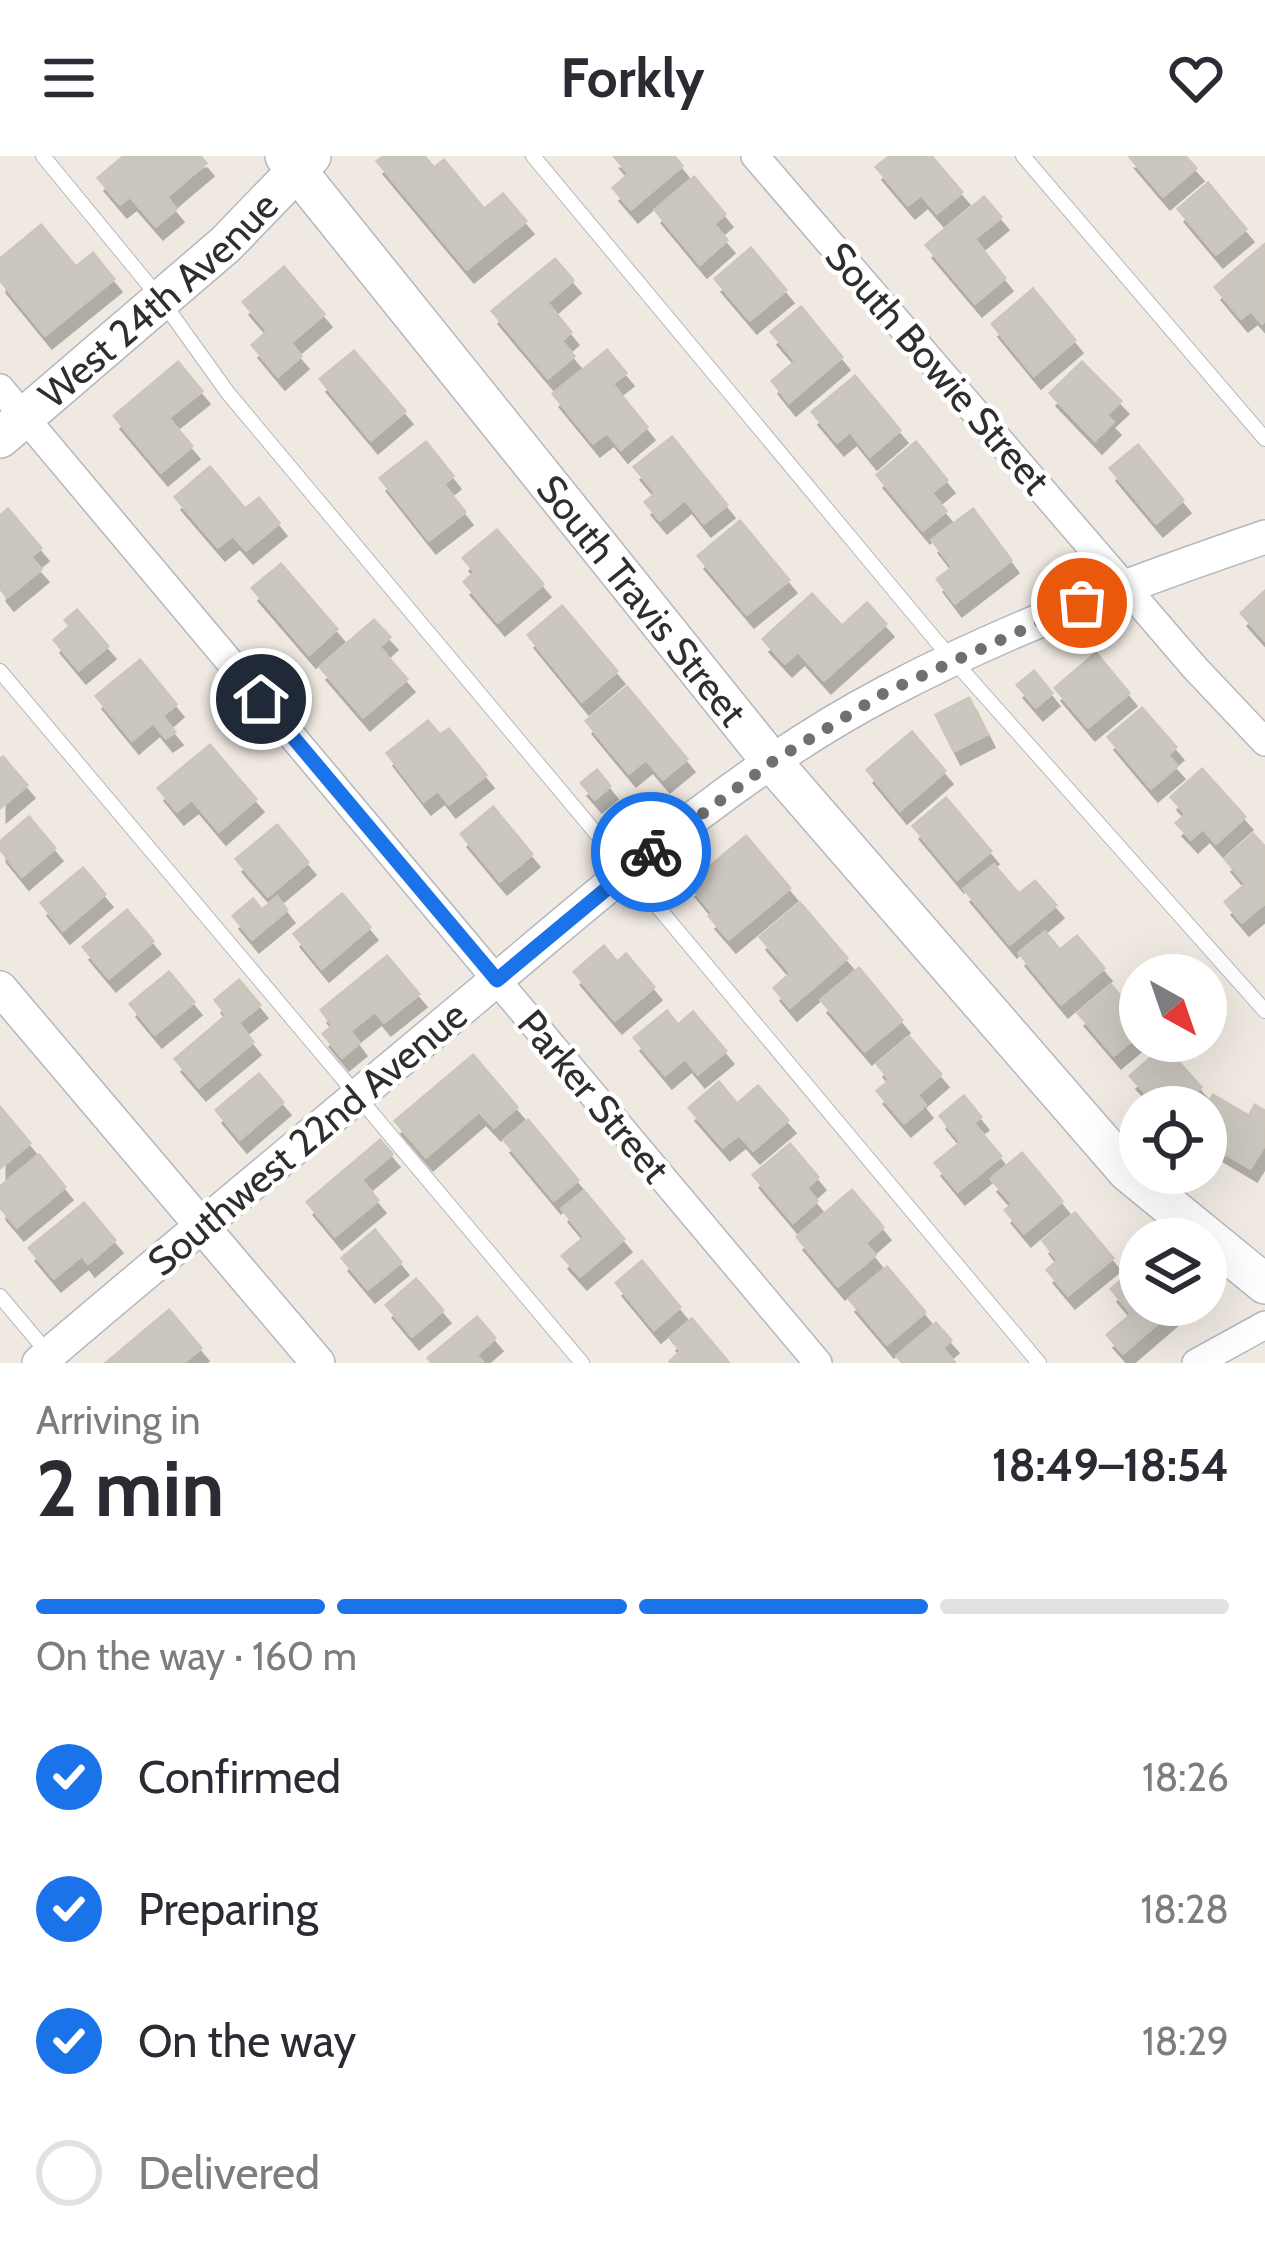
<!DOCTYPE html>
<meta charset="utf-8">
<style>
body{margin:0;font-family:Cabin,sans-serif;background:#f7f7f7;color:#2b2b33;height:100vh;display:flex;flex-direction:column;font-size:45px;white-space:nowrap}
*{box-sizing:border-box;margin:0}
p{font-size:39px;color:#7c7c81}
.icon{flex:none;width:66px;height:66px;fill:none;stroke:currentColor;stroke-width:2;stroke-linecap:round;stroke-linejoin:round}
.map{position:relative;height:1207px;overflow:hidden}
.details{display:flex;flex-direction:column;background:#fff;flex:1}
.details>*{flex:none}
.needle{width:78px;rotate:140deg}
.tools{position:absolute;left:1119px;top:798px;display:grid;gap:24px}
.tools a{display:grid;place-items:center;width:108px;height:108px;border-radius:50%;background:#fff;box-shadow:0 12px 48px #0002;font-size:60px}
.pin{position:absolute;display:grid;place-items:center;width:102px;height:102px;color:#fff;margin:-51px;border:6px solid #fff;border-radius:50%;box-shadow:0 3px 12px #0007}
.courier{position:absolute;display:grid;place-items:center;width:120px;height:120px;margin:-60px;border:9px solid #1a73e8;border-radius:50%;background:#fff;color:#222;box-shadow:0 3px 15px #0007}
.head em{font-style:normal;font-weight:700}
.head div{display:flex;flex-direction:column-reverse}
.head{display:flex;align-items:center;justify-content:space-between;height:204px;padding:0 36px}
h1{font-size:78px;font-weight:700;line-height:90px}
.bar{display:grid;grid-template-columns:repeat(4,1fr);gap:18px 12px;align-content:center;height:144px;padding:0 36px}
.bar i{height:15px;border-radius:9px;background:#e1e1e2}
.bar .on{background:#1a73e8}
.bar p{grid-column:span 4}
ol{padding:0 36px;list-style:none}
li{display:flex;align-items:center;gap:36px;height:132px}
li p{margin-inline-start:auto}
li .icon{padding:12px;border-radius:50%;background:#1a73e8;color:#fff;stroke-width:4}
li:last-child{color:#7c7c81}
li i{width:66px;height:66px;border:6px solid #e1e1e2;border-radius:50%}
header{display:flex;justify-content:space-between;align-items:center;height:156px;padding:0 36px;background:#fff;font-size:54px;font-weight:700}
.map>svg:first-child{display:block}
.building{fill:#cbc7bf;stroke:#cbc5ba;stroke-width:3;filter:url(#shadow)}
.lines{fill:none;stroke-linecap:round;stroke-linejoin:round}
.service-casing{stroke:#b4b7c1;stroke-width:16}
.minor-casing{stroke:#b4b7c1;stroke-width:30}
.tertiary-casing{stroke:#b4b7c1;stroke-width:36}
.secondary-casing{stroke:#b4b7c1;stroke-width:42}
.service{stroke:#fff;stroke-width:14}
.minor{stroke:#fff;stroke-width:27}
.tertiary{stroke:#fff;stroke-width:33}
.secondary{stroke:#fff;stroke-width:39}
.done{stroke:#726f6d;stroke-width:12;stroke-dasharray:0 21.6}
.route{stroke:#1a73e8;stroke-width:15}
.labels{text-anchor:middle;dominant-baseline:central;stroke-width:9;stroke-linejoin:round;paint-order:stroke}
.street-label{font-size:39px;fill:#2e2e2e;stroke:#fff}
</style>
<header><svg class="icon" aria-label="menu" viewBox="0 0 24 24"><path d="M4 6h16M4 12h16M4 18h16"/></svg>Forkly<svg class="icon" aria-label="heart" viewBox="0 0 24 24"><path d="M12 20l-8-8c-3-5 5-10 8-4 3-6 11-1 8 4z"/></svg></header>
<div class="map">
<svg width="1265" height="1207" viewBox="0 0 1265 1207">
<defs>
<filter id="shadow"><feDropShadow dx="7" dy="13" stdDeviation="0" flood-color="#0004"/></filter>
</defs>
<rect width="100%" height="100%" fill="#efe9e1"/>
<g class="building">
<polygon points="124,0 200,0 206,7 166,41 176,53 156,70 130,40 120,48 98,22"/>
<polygon points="384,0 424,0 434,12 444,4 484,53 503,38 526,65 467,113 377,5"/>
<polygon points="614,0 674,0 682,10 631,53 613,32 629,18"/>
<polygon points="890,0 931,0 962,36 937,57 921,38 908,49 876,11"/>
<polygon points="1129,0 1185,0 1196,12 1163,40"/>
<polygon points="694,21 725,58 713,68 727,84 700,108 655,54"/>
<polygon points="1208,27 1246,73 1216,98 1178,53"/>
<polygon points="984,41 1001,61 974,83 1005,122 975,147 926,89"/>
<polygon points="41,69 76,111 93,97 114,123 45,179 0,124 0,103"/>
<polygon points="1264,89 1265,164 1262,167 1251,154 1241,162 1215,131"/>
<polygon points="751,92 786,134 750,164 715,123"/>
<polygon points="555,103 573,124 547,147 571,176 561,185 574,200 548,222 492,155"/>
<polygon points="284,111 324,158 290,187 301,200 278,220 252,189 268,175 243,146"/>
<polygon points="1033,133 1075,184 1034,219 992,168"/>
<polygon points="801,151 842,201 789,246 772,225 796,205 771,176"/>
<polygon points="607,194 626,217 612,228 647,271 621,293 607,276 593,287 553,238"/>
<polygon points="354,195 405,255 371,284 320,223"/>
<polygon points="178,206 202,235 168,262 192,290 161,316 114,260"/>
<polygon points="1082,206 1121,245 1106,259 1113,266 1095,284 1050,237"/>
<polygon points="855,220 900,274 870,300 850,275 837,286 812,256"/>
<polygon points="672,281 727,349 704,367 685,343 660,364 645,346 656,337 634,311"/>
<polygon points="426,286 453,320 443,328 465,356 429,384 380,322"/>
<polygon points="916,286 947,324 931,337 946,355 923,374 877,319"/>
<polygon points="1138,289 1183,344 1156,367 1110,312"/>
<polygon points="210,311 245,353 259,342 279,367 246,394 233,379 218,391 175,341"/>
<polygon points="8,353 41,392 30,401 41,413 7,441 0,432 0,360"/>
<polygon points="973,353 1011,404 955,447 937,423 953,411 932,384"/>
<polygon points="740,365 789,424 747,458 698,400"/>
<polygon points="497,374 543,428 498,466 464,426 475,416 463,402"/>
<polygon points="281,408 337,473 309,498 252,432"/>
<polygon points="1265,435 1265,484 1241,457"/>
<polygon points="812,438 842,470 867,447 886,468 824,524 798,495 785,507 763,483"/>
<polygon points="562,450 617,515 582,545 528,479"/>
<polygon points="77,454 108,490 79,514 54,484 70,470 65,464"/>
<polygon points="374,464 390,481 379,491 407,523 363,561 320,511"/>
<polygon points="1096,497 1129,537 1088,571 1055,532"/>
<polygon points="140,504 176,548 162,560 175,576 166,582 153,566 132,584 96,540"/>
<polygon points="1034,515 1052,537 1036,551 1017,529"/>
<polygon points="627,531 687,603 663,623 646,603 629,617 586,565"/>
<polygon points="969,542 987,578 954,595 936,559"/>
<polygon points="1142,552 1176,591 1167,599 1177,610 1151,632 1108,581"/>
<polygon points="428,565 440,579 449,573 486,619 449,648 438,634 424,645 387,597"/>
<polygon points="912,576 945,615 900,654 867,614"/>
<polygon points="210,589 256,643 219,675 192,643 177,655 158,632"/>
<polygon points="3,601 27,629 0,652 0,603"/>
<polygon points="1202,613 1245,661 1216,687 1203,672 1191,683 1176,667 1186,658 1171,641"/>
<polygon points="597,614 610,630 595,643 581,627"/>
<polygon points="946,642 991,695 957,723 913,670"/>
<polygon points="493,651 532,698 500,725 461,678"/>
<polygon points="29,661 55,692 22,720 0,693 0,686"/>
<polygon points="277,669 308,706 268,740 236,703"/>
<polygon points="1253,678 1265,691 1265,747 1242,766 1225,746 1246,728 1225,703"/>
<polygon points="746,680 790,732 729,783 709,760 713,757 689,728"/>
<polygon points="994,709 1019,738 1035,725 1056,749 1010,788 964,733"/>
<polygon points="83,712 105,738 63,774 41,747"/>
<polygon points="342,738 370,771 322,812 294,778"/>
<polygon points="277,741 287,754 252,783 233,760 253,743 262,754"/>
<polygon points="800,747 847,802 790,851 774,832 791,817 760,781"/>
<polygon points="127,754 153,785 109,822 83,791"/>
<polygon points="1045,776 1060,794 1077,780 1104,812 1061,848 1019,797"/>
<polygon points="604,790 617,806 626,798 654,831 615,864 574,816"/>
<polygon points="387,800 419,838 384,866 375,855 350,875 359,887 342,901 323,878 333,869 321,854"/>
<polygon points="859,812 902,864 865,895 821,844"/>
<polygon points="169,816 194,846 155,878 130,848"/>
<polygon points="239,824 260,849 238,867 253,886 199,931 175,903 227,859 215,844"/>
<polygon points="1111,829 1140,864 1140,877 1114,899 1078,857"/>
<polygon points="667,855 678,869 693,856 726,895 698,918 685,902 665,919 634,882"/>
<polygon points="909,881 941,918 917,939 925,949 904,967 877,935 890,924 877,908"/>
<polygon points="1164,890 1201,931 1178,951 1159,951 1130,920"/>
<polygon points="473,899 517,951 494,971 479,955 426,1001 395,965"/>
<polygon points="259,918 283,946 240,983 216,954"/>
<polygon points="719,926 737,948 758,930 788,964 753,994 739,978 723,991 689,952"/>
<polygon points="1213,939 1249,960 1255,949 1265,955 1265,973 1262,978 1265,980 1265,988 1250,1012 1206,986 1206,951"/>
<polygon points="964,940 981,961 973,967 1001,1000 958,1035 935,1007 961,986 940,960"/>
<polygon points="0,951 30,987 0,1012"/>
<polygon points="528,964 578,1024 554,1044 504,984"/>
<polygon points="380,984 392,998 361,1024 378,1044 335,1080 307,1046"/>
<polygon points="790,988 818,1021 806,1032 817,1045 793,1066 753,1019"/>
<polygon points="1022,997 1062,1045 1024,1077 1005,1054 1013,1048 991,1023"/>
<polygon points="39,999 65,1031 17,1071 0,1051 0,1031"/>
<polygon points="852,1034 883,1071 865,1087 875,1099 838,1130 797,1081"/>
<polygon points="584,1035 624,1083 580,1120 562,1100 585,1081 562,1053"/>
<polygon points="84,1047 115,1084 88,1107 82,1099 54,1122 29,1092"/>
<polygon points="1075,1057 1113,1102 1068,1139 1047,1114 1058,1104 1043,1085"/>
<polygon points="375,1074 401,1106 368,1133 342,1102"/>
<polygon points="642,1105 680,1151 654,1173 616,1127"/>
<polygon points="1138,1110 1140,1149 1171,1149 1174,1153 1123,1197 1107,1179 1132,1158 1111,1133"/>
<polygon points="887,1111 925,1156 887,1188 849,1143"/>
<polygon points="416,1123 443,1154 412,1180 386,1149"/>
<polygon points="169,1154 201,1192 183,1207 106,1207"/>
<polygon points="477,1161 495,1182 476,1199 483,1207 432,1207 428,1202"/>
<polygon points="692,1163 729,1207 672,1207 670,1205 681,1195 670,1182"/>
<polygon points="936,1167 951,1184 942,1192 955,1207 903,1207 897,1200"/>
</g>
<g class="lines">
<g class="service-casing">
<g id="service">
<polyline points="43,0 162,145 228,237 1039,1207"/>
<polyline points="533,0 938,487 1265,855"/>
<polyline points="1023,0 1265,283"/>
<polyline points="0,515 582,1207"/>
<polyline points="0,1140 47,1196"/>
</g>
</g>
<g class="minor-casing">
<g id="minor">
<polyline points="755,0 1195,512 1265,586"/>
<polyline points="0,232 818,1207"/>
<polyline points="1196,1207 1265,1169"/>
</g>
</g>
<g class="tertiary-casing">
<g id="tertiary">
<polyline points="0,832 318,1207"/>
<path d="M39 1207C182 1085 327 966 471 845 603 735 734 616 887 536 1008 472 1136 425 1265 381"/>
</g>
</g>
<g class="secondary-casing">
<g id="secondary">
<path id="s1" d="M285 0 772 606 1128 1016 1265 1128"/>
<path id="s2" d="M0 282 226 88 311 0"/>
</g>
</g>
<use href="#service" class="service"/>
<use href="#minor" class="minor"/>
<use href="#tertiary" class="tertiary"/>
<use href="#secondary" class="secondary"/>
</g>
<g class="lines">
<polyline class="done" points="651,696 772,606 886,536 1082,447"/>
<polyline class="route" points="261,543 497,824 651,696"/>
</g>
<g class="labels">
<g class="street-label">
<text stroke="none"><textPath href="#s2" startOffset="210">West 24th Avenue</textPath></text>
<text transform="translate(938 212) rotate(49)">South Bowie Street</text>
<text stroke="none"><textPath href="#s1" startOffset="570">South Travis Street</textPath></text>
<text transform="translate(594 940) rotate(50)">Parker Street</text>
<text transform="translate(307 982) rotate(-40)">Southwest 22nd Avenue</text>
</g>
</g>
</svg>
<div class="tools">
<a><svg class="needle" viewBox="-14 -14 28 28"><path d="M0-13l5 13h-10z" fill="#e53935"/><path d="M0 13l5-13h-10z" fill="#7c7c81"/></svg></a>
<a><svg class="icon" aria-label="locate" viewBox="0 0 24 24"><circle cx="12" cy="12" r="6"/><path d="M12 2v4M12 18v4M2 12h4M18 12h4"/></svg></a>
<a><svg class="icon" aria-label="layers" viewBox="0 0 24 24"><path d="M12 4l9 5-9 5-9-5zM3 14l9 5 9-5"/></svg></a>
</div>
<div class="pin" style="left:1082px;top:447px;background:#ea580c"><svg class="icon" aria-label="bag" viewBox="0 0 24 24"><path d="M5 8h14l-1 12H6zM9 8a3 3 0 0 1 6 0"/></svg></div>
<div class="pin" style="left:261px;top:543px;background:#1f2937"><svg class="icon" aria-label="home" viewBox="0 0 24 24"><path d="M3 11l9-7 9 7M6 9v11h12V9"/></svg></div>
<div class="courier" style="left:651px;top:696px"><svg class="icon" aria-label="bike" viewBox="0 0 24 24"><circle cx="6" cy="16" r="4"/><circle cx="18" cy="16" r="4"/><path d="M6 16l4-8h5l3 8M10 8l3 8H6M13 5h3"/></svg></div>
</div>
<section class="details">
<div class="head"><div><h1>2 min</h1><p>Arriving in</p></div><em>18:49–18:54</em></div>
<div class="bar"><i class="on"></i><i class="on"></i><i class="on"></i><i></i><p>On the way · 160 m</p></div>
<ol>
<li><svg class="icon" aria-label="check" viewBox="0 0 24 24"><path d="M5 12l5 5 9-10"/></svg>Confirmed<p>18:26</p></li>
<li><svg class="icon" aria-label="check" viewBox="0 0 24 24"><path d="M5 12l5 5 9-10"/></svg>Preparing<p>18:28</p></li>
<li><svg class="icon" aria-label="check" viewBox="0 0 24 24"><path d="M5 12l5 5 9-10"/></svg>On the way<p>18:29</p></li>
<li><i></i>Delivered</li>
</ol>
</section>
